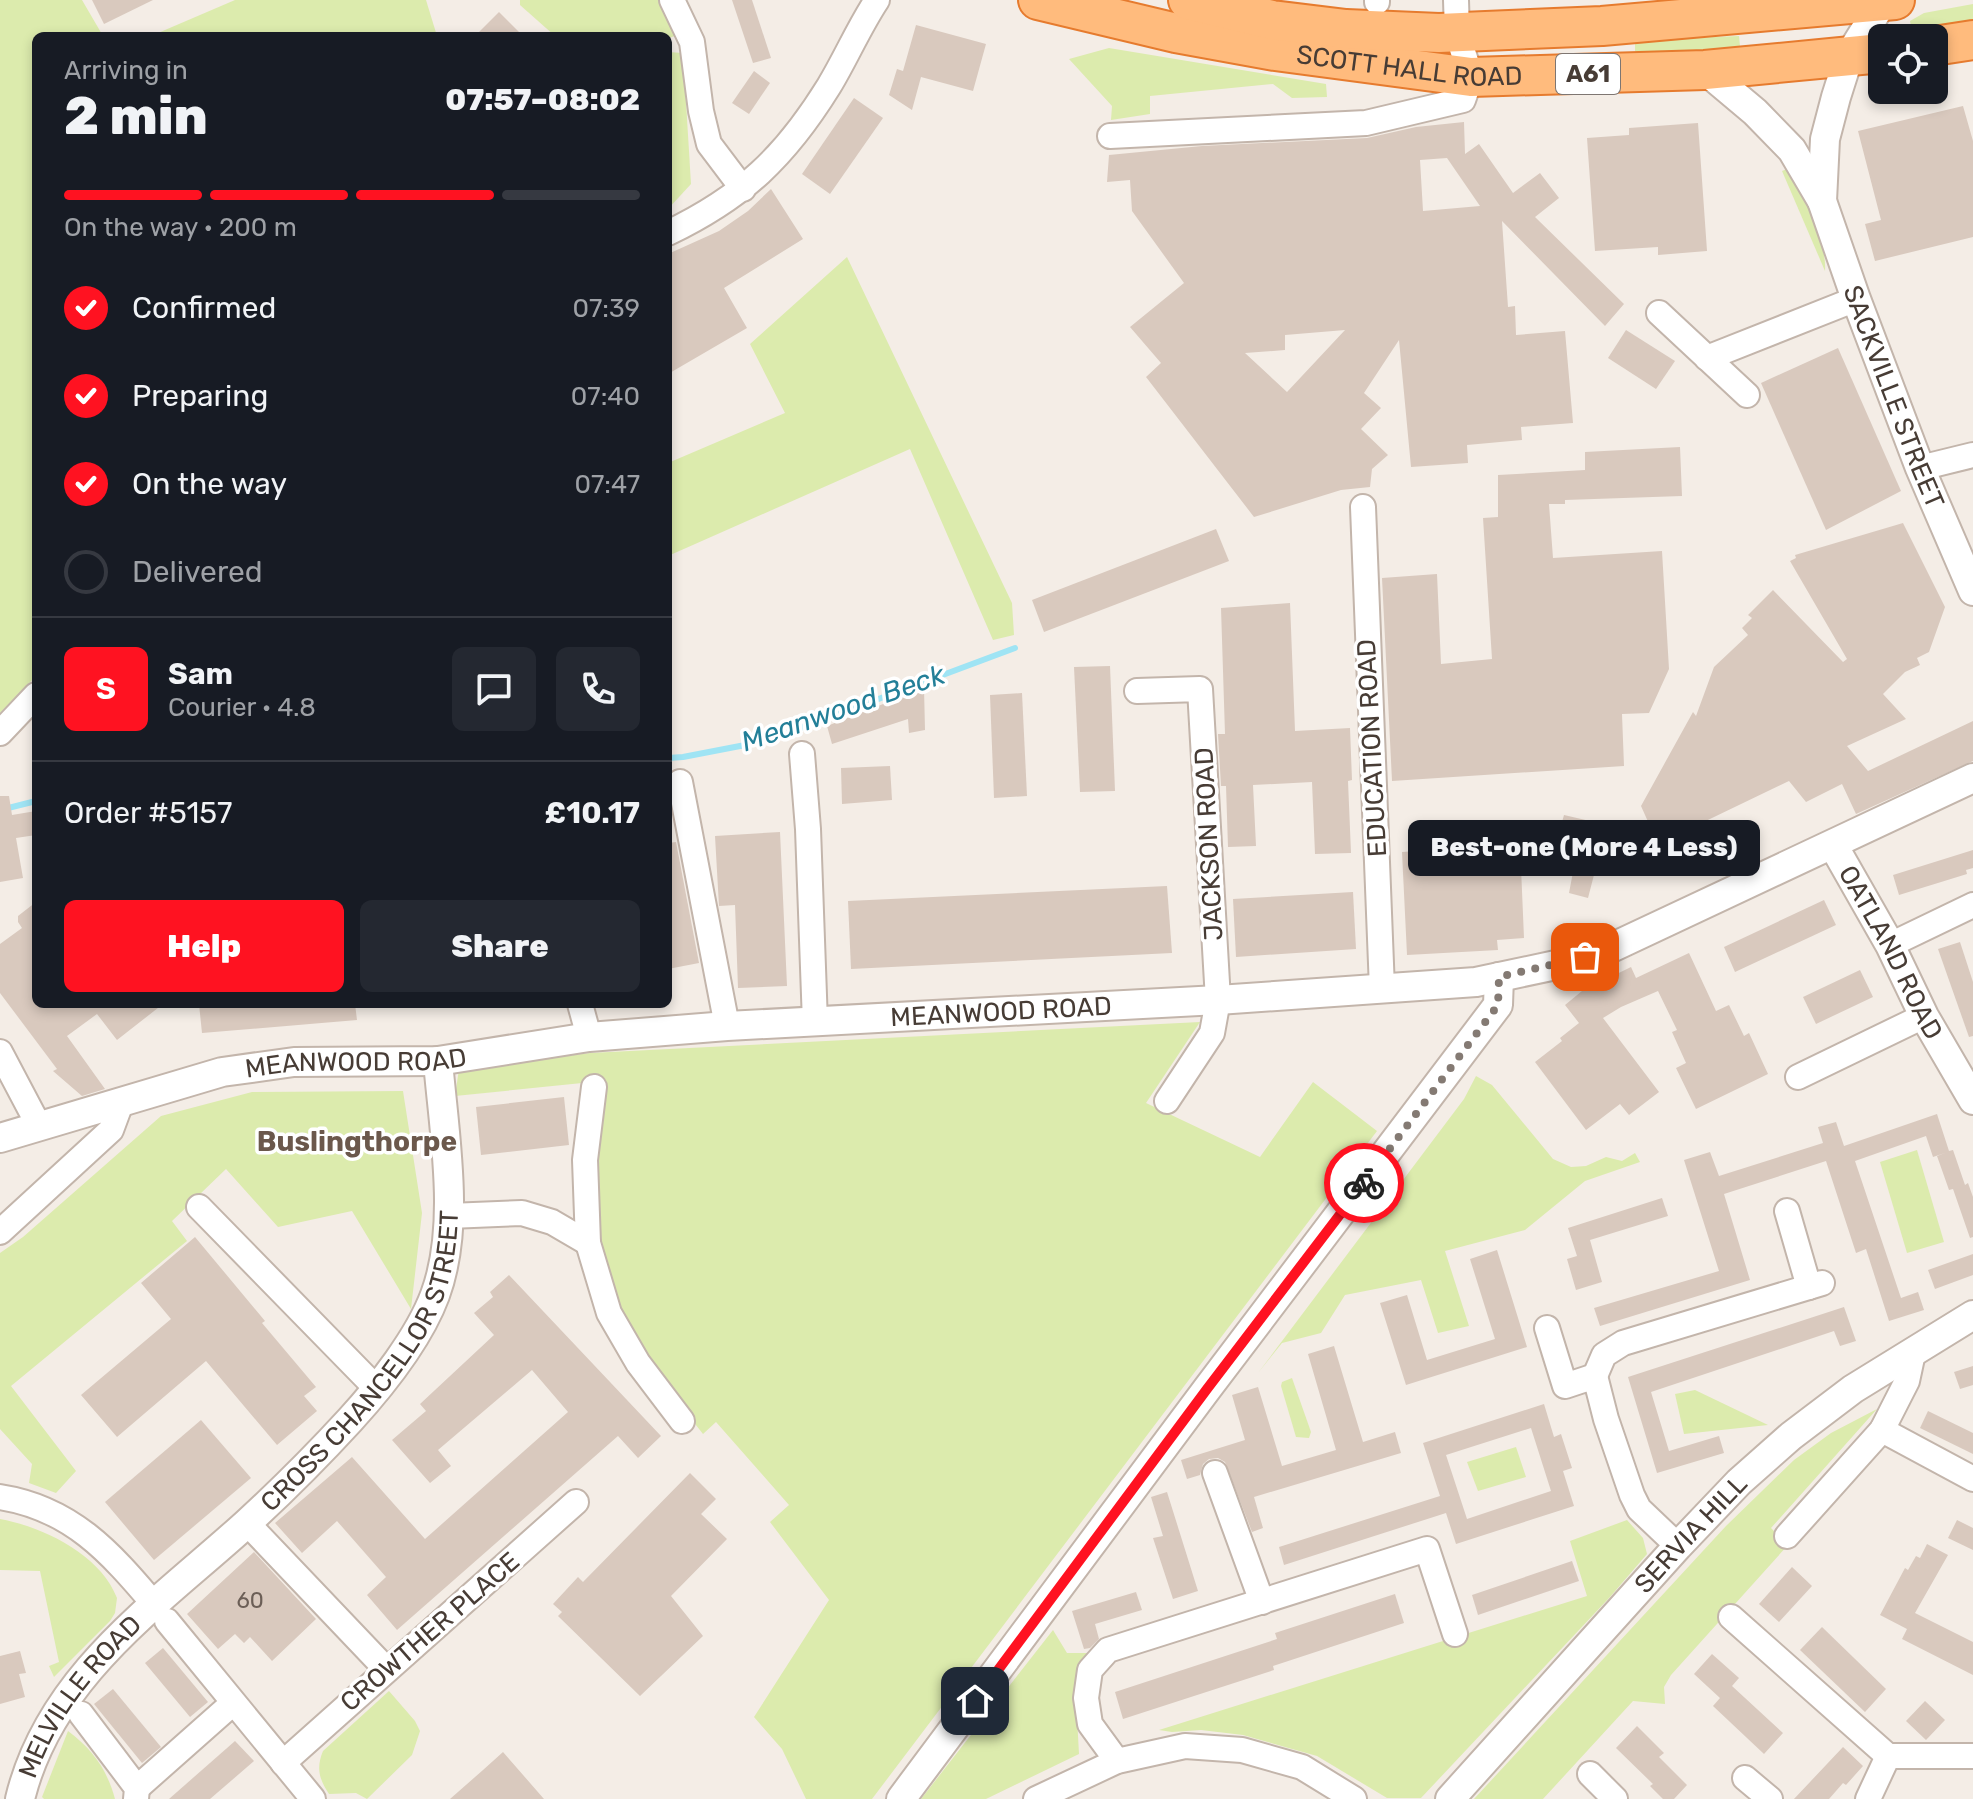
<!DOCTYPE html>
<meta charset="utf-8">
<style>
body{margin:0;font-family:Rubik,sans-serif;background:#242831;color:#f1f3f6;height:100vh;display:flex;flex-direction:column;font-size:30px;white-space:nowrap}
*{box-sizing:border-box;margin:0}
p{font-size:26px;color:#9ea1a6}
.icon{flex:none;width:44px;height:44px;fill:none;stroke:currentColor;stroke-width:2;stroke-linecap:round;stroke-linejoin:round}
.map{position:relative;flex:1;overflow:hidden}
.sheet{position:absolute;left:32px;top:32px;width:640px;height:976px;display:flex;flex-direction:column;background:#171b24;border-radius:12px;box-shadow:0 4px 12px #0003}
.sheet>*{flex:none}
.fabs{position:absolute;left:1868px;top:24px;display:grid;gap:16px}
.fabs a{display:grid;place-items:center;width:80px;height:80px;border-radius:12px;background:#171b24;box-shadow:0 4px 12px #0003;font-size:40px}
.pin{position:absolute;display:grid;place-items:center;width:68px;height:68px;color:#fff;margin:-34px;border-radius:16px;box-shadow:0 4px 12px #0006}
.courier{position:absolute;display:grid;place-items:center;width:80px;height:80px;margin:-40px;border:6px solid #ff1221;border-radius:50%;background:#fff;color:#222;box-shadow:0 2px 10px #0007}
.bubble{position:absolute;height:56px;border-radius:12px;background:#171b24;box-shadow:0 4px 12px #0003;font-size:26px;font-weight:800;line-height:56px;text-align:center}
.headline em{font-style:normal;font-weight:800}
.headline div{display:flex;flex-direction:column-reverse}
.headline{display:flex;align-items:center;justify-content:space-between;height:136px;padding:0 32px}
h1{font-size:52px;font-weight:800;line-height:60px}
.bar{display:grid;grid-template-columns:repeat(4,1fr);gap:12px 8px;align-content:center;height:96px;padding:0 32px}
.bar i{height:10px;border-radius:6px;background:#363941}
.bar .on{background:#ff1221}
.bar p{grid-column:span 4}
.line{display:flex;align-items:center;gap:20px;padding:0 32px;border-top:2px solid #363941}
.line div{flex:1}
.round{display:grid;place-items:center;flex:none;width:84px;height:84px;border-radius:12px;background:#242831}
ol{padding:0 32px;list-style:none}
li{display:flex;align-items:center;gap:24px;height:88px}
li p{margin-inline-start:auto}
li .icon{padding:8px;border-radius:50%;background:#ff1221;color:#fff;stroke-width:4}
li:last-child{color:#9ea1a6}
li i{width:44px;height:44px;border:4px solid #363941;border-radius:50%}
.action{display:flex;gap:16px;margin-top:auto;padding:16px 32px}
.action a{flex:1;height:92px;border-radius:12px;background:#ff1221;color:#fff;font-size:32px;font-weight:800;line-height:92px;text-align:center}
.action a+a{background:#242831;color:#f1f3f6}
.map>svg:first-child{display:block}
.green{fill:#dcebad}
.lines{fill:none;stroke-linecap:round;stroke-linejoin:round}
.stream{stroke:#9fe4f4;stroke-width:6}
.building{fill:#d9c9be;fill-rule:evenodd}
.minor-casing{stroke:#c3b5ab;stroke-width:28}
.tertiary-casing{stroke:#c3b5ab;stroke-width:32}
.trunk-casing{stroke:#e67b2e;stroke-width:42}
.minor{stroke:#fff;stroke-width:24}
.tertiary{stroke:#fff;stroke-width:28}
.trunk{stroke:#ffbb7d;stroke-width:38}
.done{stroke:#847a73;stroke-width:8;stroke-dasharray:0 14.4}
.route{stroke:#ff1221;stroke-width:10}
.labels{text-anchor:middle;dominant-baseline:central;stroke-width:7;stroke-linejoin:round;paint-order:stroke}
.number-label{font-size:22px;fill:#6c5f57}
.shield{fill:#fff;stroke:#7e7672;stroke-width:2}
.shield-label{font-size:24px;font-weight:bold;fill:#473c35}
.street-label{font-size:26px;fill:#473c35;stroke:#fff}
.water-label{font-size:28px;font-style:italic;fill:#237f98;stroke:#fff}
.neighbourhood-label{font-size:28px;font-weight:bold;fill:#6b584c;stroke:#fff}
</style>
<div class="map">
<svg width="1973" height="1799" viewBox="0 0 1973 1799">
<rect width="100%" height="100%" fill="#f4ede6"/>
<g class="green">
<polygon points="0,0 82,0 103,36 36,36 36,676 0,713"/>
<polygon points="235,0 426,0 437,36 151,36"/>
<polygon points="520,0 662,0 679,35 668,38 555,36 520,5"/>
<polygon points="1973,4 1973,27 1913,36 1910,21 1924,13"/>
<polygon points="1739,36 1741,57 1663,56 1635,51 1635,40"/>
<polygon points="1109,48 1326,84 1327,97 1292,98 1273,84 1150,96 1150,114 1111,120 1112,106 1069,59"/>
<polygon points="668,52 683,53 691,184 668,209"/>
<path d="M1787 169C1803 196 1827 239 1825 271L1782 171Z"/>
<polygon points="847,257 1012,603 1014,635 993,640 910,449 668,556 668,463 785,413 750,344"/>
<polygon points="1200,1022 1146,1103 1260,1157 1313,1082 1377,1131 872,1799 806,1799 782,1749 754,1717 829,1600 770,1522 789,1505 716,1422 703,1434 647,1363 617,1313 591,1225 602,1081 455,1096 459,1069 590,1053"/>
<polygon points="1476,1076 1492,1085 1553,1159 1571,1167 1586,1166 1606,1157 1622,1161 1635,1153 1640,1162 1585,1181 1525,1230 1445,1251 1469,1326 1438,1333 1421,1280 1345,1295 1321,1333 1282,1343 1258,1373 1464,1099"/>
<polygon points="403,1091 422,1213 411,1309 352,1211 278,1227 226,1169 172,1221 187,1241 11,1386 76,1471 56,1493 29,1483 32,1464 0,1429 0,1253 23,1237 161,1116 252,1092"/>
<polygon points="1917,1150 1944,1242 1907,1253 1880,1162"/>
<polygon points="1292,1378 1311,1432 1309,1438 1296,1437 1281,1386 1282,1382"/>
<polygon points="1695,1390 1768,1425 1684,1434 1675,1394"/>
<polygon points="1877,1409 1771,1528 1788,1545 1671,1675 1664,1687 1665,1704 1633,1701 1543,1799 1474,1799 1726,1526 1794,1460 1831,1433"/>
<polygon points="1516,1447 1526,1477 1478,1491 1467,1462"/>
<path d="M0 1519C43 1527 100 1554 117 1598L115 1613 110 1621 54 1677 49 1666 59 1662 40 1571 0 1570Z"/>
<polygon points="1627,1520 1643,1538 1647,1554 1610,1597 1421,1798 1387,1798 1317,1756 1243,1735 1201,1730 1172,1732 1159,1730 1587,1596 1570,1541"/>
<polygon points="1053,1630 1067,1653 1095,1653 1076,1699 1079,1754 986,1799 921,1799"/>
<path d="M389 1691 415 1721 420 1731 412 1755 367 1799 356 1793 329 1794C319 1779 316 1768 323 1751Z"/>
<path d="M68 1731C92 1749 107 1769 115 1799H44L42 1797Z"/>
</g>
<g class="lines">
<g class="stream">
<polyline points="668,758 683,757 766,741 1015,648"/>
<polyline points="0,810 36,801"/>
</g>
</g>
<g class="building">
<polygon points="92,0 153,0 104,24"/>
<polygon points="732,0 752,0 771,58 753,63"/>
<polygon points="499,12 523,36 475,36"/>
<polygon points="916,25 986,44 973,91 921,77 912,110 889,95 897,69 903,71"/>
<polygon points="754,71 770,83 749,114 732,103"/>
<polygon points="854,98 883,118 830,194 802,174"/>
<polygon points="1963,106 1973,141 1973,237 1875,261 1865,224 1881,220 1858,131"/>
<path d="M1464 122 1465 154 1479 144 1513 193 1540 173 1559 198 1535 217 1624 304 1605 326 1502 221 1508 307 1515 306 1516 335 1565 331 1573 423 1521 427 1522 440 1467 445 1468 463 1411 467 1399 340 1364 393 1381 408 1361 429 1388 455 1372 469 1370 487 1341 490 1254 517 1146 377 1161 363 1130 327 1184 283 1132 211 1130 180 1107 182 1109 155 1202 146 1367 138 1416 127ZM1447 158 1480 206 1423 211 1420 160ZM1345 330 1287 392 1245 353 1285 350V335Z"/>
<polygon points="1698,123 1707,251 1658,255 1658,247 1595,251 1587,138 1629,135 1629,128"/>
<polygon points="771,189 803,239 724,288 747,328 668,374 668,254 719,231 748,211"/>
<polygon points="1626,330 1675,361 1656,389 1608,358"/>
<polygon points="1838,348 1901,491 1826,530 1761,383"/>
<polygon points="1680,447 1682,496 1565,500 1565,504 1549,504 1553,558 1662,551 1669,669 1649,713 1622,714 1624,766 1392,781 1382,578 1437,574 1441,664 1492,659 1483,518 1498,517 1498,475 1585,470 1585,452"/>
<polygon points="1903,523 1945,607 1929,652 1917,658 1920,665 1905,672 1883,694 1906,719 1847,746 1868,771 1973,721 1973,761 1856,814 1842,784 1806,802 1789,781 1658,844 1641,806 1693,712 1696,716 1714,667 1748,635 1742,628 1752,618 1748,615 1773,590 1843,662 1847,659 1790,561 1796,558 1795,555"/>
<polygon points="1216,529 1229,561 1044,632 1032,600"/>
<polygon points="1290,603 1295,731 1350,728 1352,780 1348,781 1351,853 1315,854 1312,782 1253,785 1256,846 1228,847 1226,786 1221,786 1218,734 1225,734 1221,608"/>
<polygon points="1110,666 1115,791 1080,792 1074,667"/>
<polygon points="924,688 925,730 909,733 908,719 832,744 827,726"/>
<polygon points="1022,693 1027,796 994,798 990,695"/>
<polygon points="890,766 892,800 842,804 841,768"/>
<polygon points="0,796 9,796 12,815 36,811 36,835 16,838 23,878 0,882"/>
<polygon points="1564,815 1607,825 1588,898 1569,893 1573,872 1550,864"/>
<polygon points="780,832 787,986 738,988 735,905 719,906 715,836"/>
<polygon points="676,842 699,963 668,969 668,843"/>
<polygon points="1520,844 1524,938 1497,940 1498,950 1407,955 1402,852"/>
<polygon points="1973,850 1973,868 1966,870 1967,874 1899,895 1893,875"/>
<polygon points="1167,886 1172,953 851,969 848,901"/>
<polygon points="1353,892 1356,949 1236,957 1233,899"/>
<polygon points="1824,900 1836,925 1735,972 1724,947"/>
<polygon points="36,902 36,1004 163,1004 117,1040 97,1014 67,1036 105,1089 82,1096 53,1071 57,1069 0,993 0,944 22,928 18,922 18,916"/>
<polygon points="1960,942 1973,982 1973,1036 1969,1037 1938,949"/>
<polygon points="1689,953 1716,1011 1729,1005 1744,1036 1749,1033 1768,1074 1696,1109 1676,1068 1686,1063 1672,1032 1677,1030 1658,991 1621,1007 1603,1018 1659,1092 1629,1115 1620,1104 1586,1130 1535,1062 1562,1041 1560,1038 1579,1023 1565,1005 1582,991 1631,967 1636,978"/>
<polygon points="1860,970 1873,997 1816,1024 1803,997"/>
<polygon points="199,1004 355,1004 357,1020 202,1033"/>
<polygon points="564,1097 569,1145 481,1155 476,1107"/>
<polygon points="1937,1114 1949,1151 1953,1150 1965,1185 1968,1183 1973,1197 1973,1237 1970,1238 1953,1189 1957,1188 1949,1190 1937,1156 1945,1153 1933,1157 1926,1136 1855,1161 1901,1298 1918,1292 1924,1310 1889,1321 1866,1249 1856,1253 1826,1161 1724,1194 1750,1280 1600,1326 1594,1308 1719,1271 1684,1160 1710,1152 1719,1176 1823,1143 1818,1127 1836,1122 1844,1146"/>
<polygon points="1662,1198 1668,1216 1590,1240 1602,1282 1576,1290 1567,1259 1577,1256 1568,1228"/>
<polygon points="195,1237 265,1321 262,1323 316,1387 304,1396 317,1411 277,1445 206,1361 117,1437 81,1395 171,1319 141,1283"/>
<polygon points="1497,1250 1527,1347 1406,1385 1380,1303 1407,1295 1427,1360 1495,1339 1470,1259"/>
<polygon points="1973,1254 1973,1275 1935,1289 1928,1270"/>
<polygon points="509,1275 661,1436 638,1458 618,1436 397,1630 367,1595 386,1577 337,1521 302,1553 275,1523 352,1457 425,1539 568,1412 532,1370 438,1450 451,1466 430,1483 392,1440 426,1411 420,1404 494,1335 474,1313 493,1297 490,1292"/>
<polygon points="1844,1307 1856,1341 1840,1346 1834,1331 1651,1392 1669,1451 1719,1436 1724,1453 1657,1473 1628,1377"/>
<polygon points="1334,1346 1363,1442 1395,1432 1401,1453 1254,1497 1263,1528 1252,1532 1225,1462 1218,1458 1209,1459 1203,1464 1200,1475 1187,1479 1181,1460 1245,1440 1232,1395 1258,1387 1282,1466 1336,1450 1308,1354"/>
<polygon points="1973,1366 1973,1385 1960,1389 1954,1372"/>
<path d="M1544 1404 1554 1437 1561 1434 1572 1468 1563 1471 1574 1506 1456 1544 1446 1513 1284 1565 1279 1547 1440 1496 1423 1443ZM1531 1428 1551 1491 1467 1519 1446 1455Z"/>
<polygon points="1928,1411 1973,1433 1973,1454 1920,1428"/>
<polygon points="201,1420 251,1478 154,1560 105,1502"/>
<polygon points="690,1473 716,1499 701,1514 727,1539 671,1596 703,1636 640,1696 558,1616 562,1612 553,1604 578,1577 583,1582"/>
<polygon points="1167,1492 1198,1591 1173,1599 1153,1538 1163,1536 1151,1497"/>
<polygon points="1957,1520 1973,1528 1973,1550 1948,1538"/>
<polygon points="1927,1544 1948,1555 1915,1613 1973,1642 1973,1675 1902,1639 1907,1629 1880,1615 1905,1568 1908,1570 1916,1556 1920,1558"/>
<polygon points="254,1552 316,1619 272,1661 250,1637 244,1643 235,1634 218,1649 187,1614"/>
<polygon points="1572,1561 1579,1581 1478,1615 1472,1595"/>
<polygon points="1792,1567 1812,1586 1779,1622 1759,1604"/>
<polygon points="1136,1592 1142,1610 1095,1624 1099,1639 1090,1648 1084,1649 1072,1611"/>
<polygon points="1395,1594 1404,1623 1273,1666 1274,1670 1123,1719 1115,1692 1277,1639 1275,1633"/>
<polygon points="1822,1627 1886,1689 1865,1712 1800,1650"/>
<polygon points="163,1648 208,1702 190,1717 145,1663"/>
<polygon points="20,1651 26,1673 19,1674 25,1697 0,1704 0,1656"/>
<polygon points="1712,1654 1739,1678 1732,1686 1783,1733 1764,1754 1713,1706 1720,1698 1694,1674"/>
<polygon points="113,1689 161,1747 142,1763 94,1704"/>
<polygon points="1925,1701 1945,1720 1926,1740 1906,1721"/>
<polygon points="1637,1726 1664,1753 1659,1757 1687,1785 1674,1799 1663,1799 1650,1786 1653,1784 1616,1748"/>
<polygon points="235,1741 254,1761 239,1774 210,1799 169,1799"/>
<polygon points="1843,1747 1863,1766 1846,1785 1843,1783 1829,1799 1794,1799"/>
<polygon points="503,1752 544,1799 450,1799 483,1770"/>
</g>
<g class="lines">
<g class="minor-casing">
<g id="minor">
<polyline points="672,0 692,42 701,111 709,144 743,189"/>
<polyline points="1377,0 1377,2"/>
<polyline points="1110,136 1366,123 1463,100 1471,77 1457,33 1456,0"/>
<path d="M668 233C743 197 785 157 829 86 846 58 859 27 877 0"/>
<polyline points="1659,313 1747,395"/>
<polyline points="1707,358 1856,299"/>
<polyline points="1920,468 1973,455"/>
<polyline points="1363,507 1382,989"/>
<polyline points="1137,691 1200,689 1218,1000 1212,1033 1167,1101"/>
<polyline points="0,733 36,695"/>
<polyline points="802,754 808,829 815,1023"/>
<polyline points="680,782 727,1026"/>
<polyline points="1890,945 1973,905"/>
<polyline points="580,1004 589,1037"/>
<polyline points="0,1052 39,1126"/>
<polyline points="1798,1077 1924,1016"/>
<polyline points="594,1087 585,1160 588,1243 609,1313 638,1363 682,1421"/>
<polyline points="199,1207 378,1390"/>
<polyline points="1787,1211 1809,1287"/>
<polyline points="449,1216 522,1213 552,1222 588,1243"/>
<polyline points="0,1232 111,1130 121,1103"/>
<polyline points="1547,1328 1565,1386 1595,1376 1606,1419 1632,1495 1639,1509 1678,1546"/>
<polyline points="1595,1376 1604,1355 1623,1343 1822,1283"/>
<polyline points="1882,1430 1973,1479"/>
<polyline points="1215,1473 1262,1602"/>
<path d="M0 1497C71 1508 110 1552 154 1604"/>
<polyline points="247,1523 386,1669"/>
<polyline points="1787,1536 1882,1430 1907,1381 1913,1353"/>
<polyline points="1731,1617 1888,1756 1973,1756"/>
<polyline points="167,1621 313,1799"/>
<polyline points="81,1714 137,1788 136,1799"/>
<polyline points="1117,1761 1090,1724 1086,1698 1090,1670 1108,1650 1427,1549 1455,1634"/>
<polyline points="283,1763 576,1502"/>
<polyline points="1590,1774 1615,1799"/>
<polyline points="1745,1778 1770,1799"/>
<polyline points="137,1788 233,1703"/>
<polyline points="1036,1799 1117,1761 1185,1746 1242,1750 1302,1767 1354,1799"/>
<polyline points="1868,1799 1888,1756"/>
</g>
</g>
<g class="tertiary-casing">
<g id="tertiary">
<path id="s1" d="M1705 70 1755 112 1792 150 1822 201 1856 299 1920 468 1973 591"/>
<polyline points="1822,201 1825,139 1836,97 1849,56 1882,3"/>
<path id="s2" d="M1833 845 1890 945 1924 1016 1973 1100"/>
<path id="s3" d="M0 1138 222 1072 294 1062 438 1061 589 1037 727 1026 1218 1000 1476 982 1570 962 1611 948 1973 778"/>
<path id="s4" d="M20 1799C50 1675 158 1604 247 1523 283 1490 317 1456 350 1420 380 1387 419 1338 435 1295 461 1225 444 1134 438 1061"/>
<polyline points="901,1799 1207,1389 1498,1005 1499,977"/>
<path id="s5" d="M1450 1799 1678 1546 1739 1482 1791 1436 1853 1389 1973 1315"/>
</g>
</g>
<g class="trunk-casing">
<g id="trunk">
<path id="s6" d="M1038 0 1176 33 1275 51 1471 77 1705 70 1882 53"/>
<polyline points="1188,0 1272,20 1346,29 1439,33 1602,26 1895,0"/>
<polyline points="1934,46 1973,40"/>
</g>
</g>
<use href="#minor" class="minor"/>
<use href="#tertiary" class="tertiary"/>
<use href="#trunk" class="trunk"/>
</g>
<g class="lines">
<polyline class="done" points="1364,1183 1498,1005 1499,977 1585,957"/>
<polyline class="route" points="975,1701 1207,1389 1364,1183"/>
</g>
<g class="labels">
<g class="number-label">
<text x="250" y="1600">60</text>
</g>
<rect class="shield" x="1556" y="54" width="64" height="40" rx="6"/>
<g class="shield-label">
<text x="1588" y="74">A61</text>
</g>
<g class="street-label">
<text stroke="none"><textPath href="#s6" startOffset="378">SCOTT HALL ROAD</textPath></text>
<text stroke="none"><textPath href="#s1" startOffset="386">SACKVILLE STREET</textPath></text>
<text transform="translate(1372 748) rotate(-93)">EDUCATION ROAD</text>
<text transform="translate(1209 844) rotate(-93)">JACKSON ROAD</text>
<text stroke="none"><textPath href="#s2" startOffset="122">OATLAND ROAD</textPath></text>
<text stroke="none"><textPath href="#s3" startOffset="1014">MEANWOOD ROAD</textPath></text>
<text stroke="none"><textPath href="#s3" startOffset="366">MEANWOOD ROAD</textPath></text>
<text stroke="none"><textPath href="#s4" startOffset="568">CROSS CHANCELLOR STREET</textPath></text>
<text stroke="none"><textPath href="#s5" startOffset="358">SERVIA HILL</textPath></text>
<text transform="translate(430 1632) rotate(-41)">CROWTHER PLACE</text>
<text stroke="none"><textPath href="#s4" startOffset="120">MELVILLE ROAD</textPath></text>
</g>
<g class="water-label">
<text transform="translate(843 708) rotate(-19)">Meanwood Beck</text>
</g>
<g class="neighbourhood-label">
<text x="357" y="1141">Buslingthorpe</text>
</g>
</g>
</svg>
<div class="fabs">
<a><svg class="icon" aria-label="locate" viewBox="0 0 24 24"><circle cx="12" cy="12" r="6"/><path d="M12 2v4M12 18v4M2 12h4M18 12h4"/></svg></a>
</div>
<div class="pin" style="left:1585px;top:957px;background:#ea580c"><svg class="icon" aria-label="bag" viewBox="0 0 24 24"><path d="M5 8h14l-1 12H6zM9 8a3 3 0 0 1 6 0"/></svg></div>
<div class="pin" style="left:975px;top:1701px;background:#1f2937"><svg class="icon" aria-label="home" viewBox="0 0 24 24"><path d="M3 11l9-7 9 7M6 9v11h12V9"/></svg></div>
<div class="courier" style="left:1364px;top:1183px"><svg class="icon" aria-label="bike" viewBox="0 0 24 24"><circle cx="6" cy="16" r="4"/><circle cx="18" cy="16" r="4"/><path d="M6 16l4-8h5l3 8M10 8l3 8H6M13 5h3"/></svg></div>
<div class="bubble" style="left:1408px;top:820px;width:352px">Best-one (More 4 Less)</div>
<section class="sheet">
<div class="headline"><div><h1>2 min</h1><p>Arriving in</p></div><em>07:57–08:02</em></div>
<div class="bar"><i class="on"></i><i class="on"></i><i class="on"></i><i></i><p>On the way · 200 m</p></div>
<ol>
<li><svg class="icon" aria-label="check" viewBox="0 0 24 24"><path d="M5 12l5 5 9-10"/></svg>Confirmed<p>07:39</p></li>
<li><svg class="icon" aria-label="check" viewBox="0 0 24 24"><path d="M5 12l5 5 9-10"/></svg>Preparing<p>07:40</p></li>
<li><svg class="icon" aria-label="check" viewBox="0 0 24 24"><path d="M5 12l5 5 9-10"/></svg>On the way<p>07:47</p></li>
<li><i></i>Delivered</li>
</ol>
<div class="line" style="height:144px"><b class="round" style="background:#ff1221;color:#fff">S</b><div><b>Sam</b><p>Courier · 4.8</p></div><a class="round"><svg class="icon" aria-label="chat" viewBox="0 0 24 24"><path d="M4 5h16v11H9l-5 4z"/></svg></a><a class="round"><svg class="icon" aria-label="phone" viewBox="0 0 24 24"><path d="M5 4h4l2 5-3 2q2 4 5 5l2-3 5 2v4C11 20 4 13 5 4z"/></svg></a></div>
<div class="line" style="height:104px"><div>Order #5157</div><b>£10.17</b></div>
<div class="action"><a>Help</a><a>Share</a></div>
</section>
</div>
